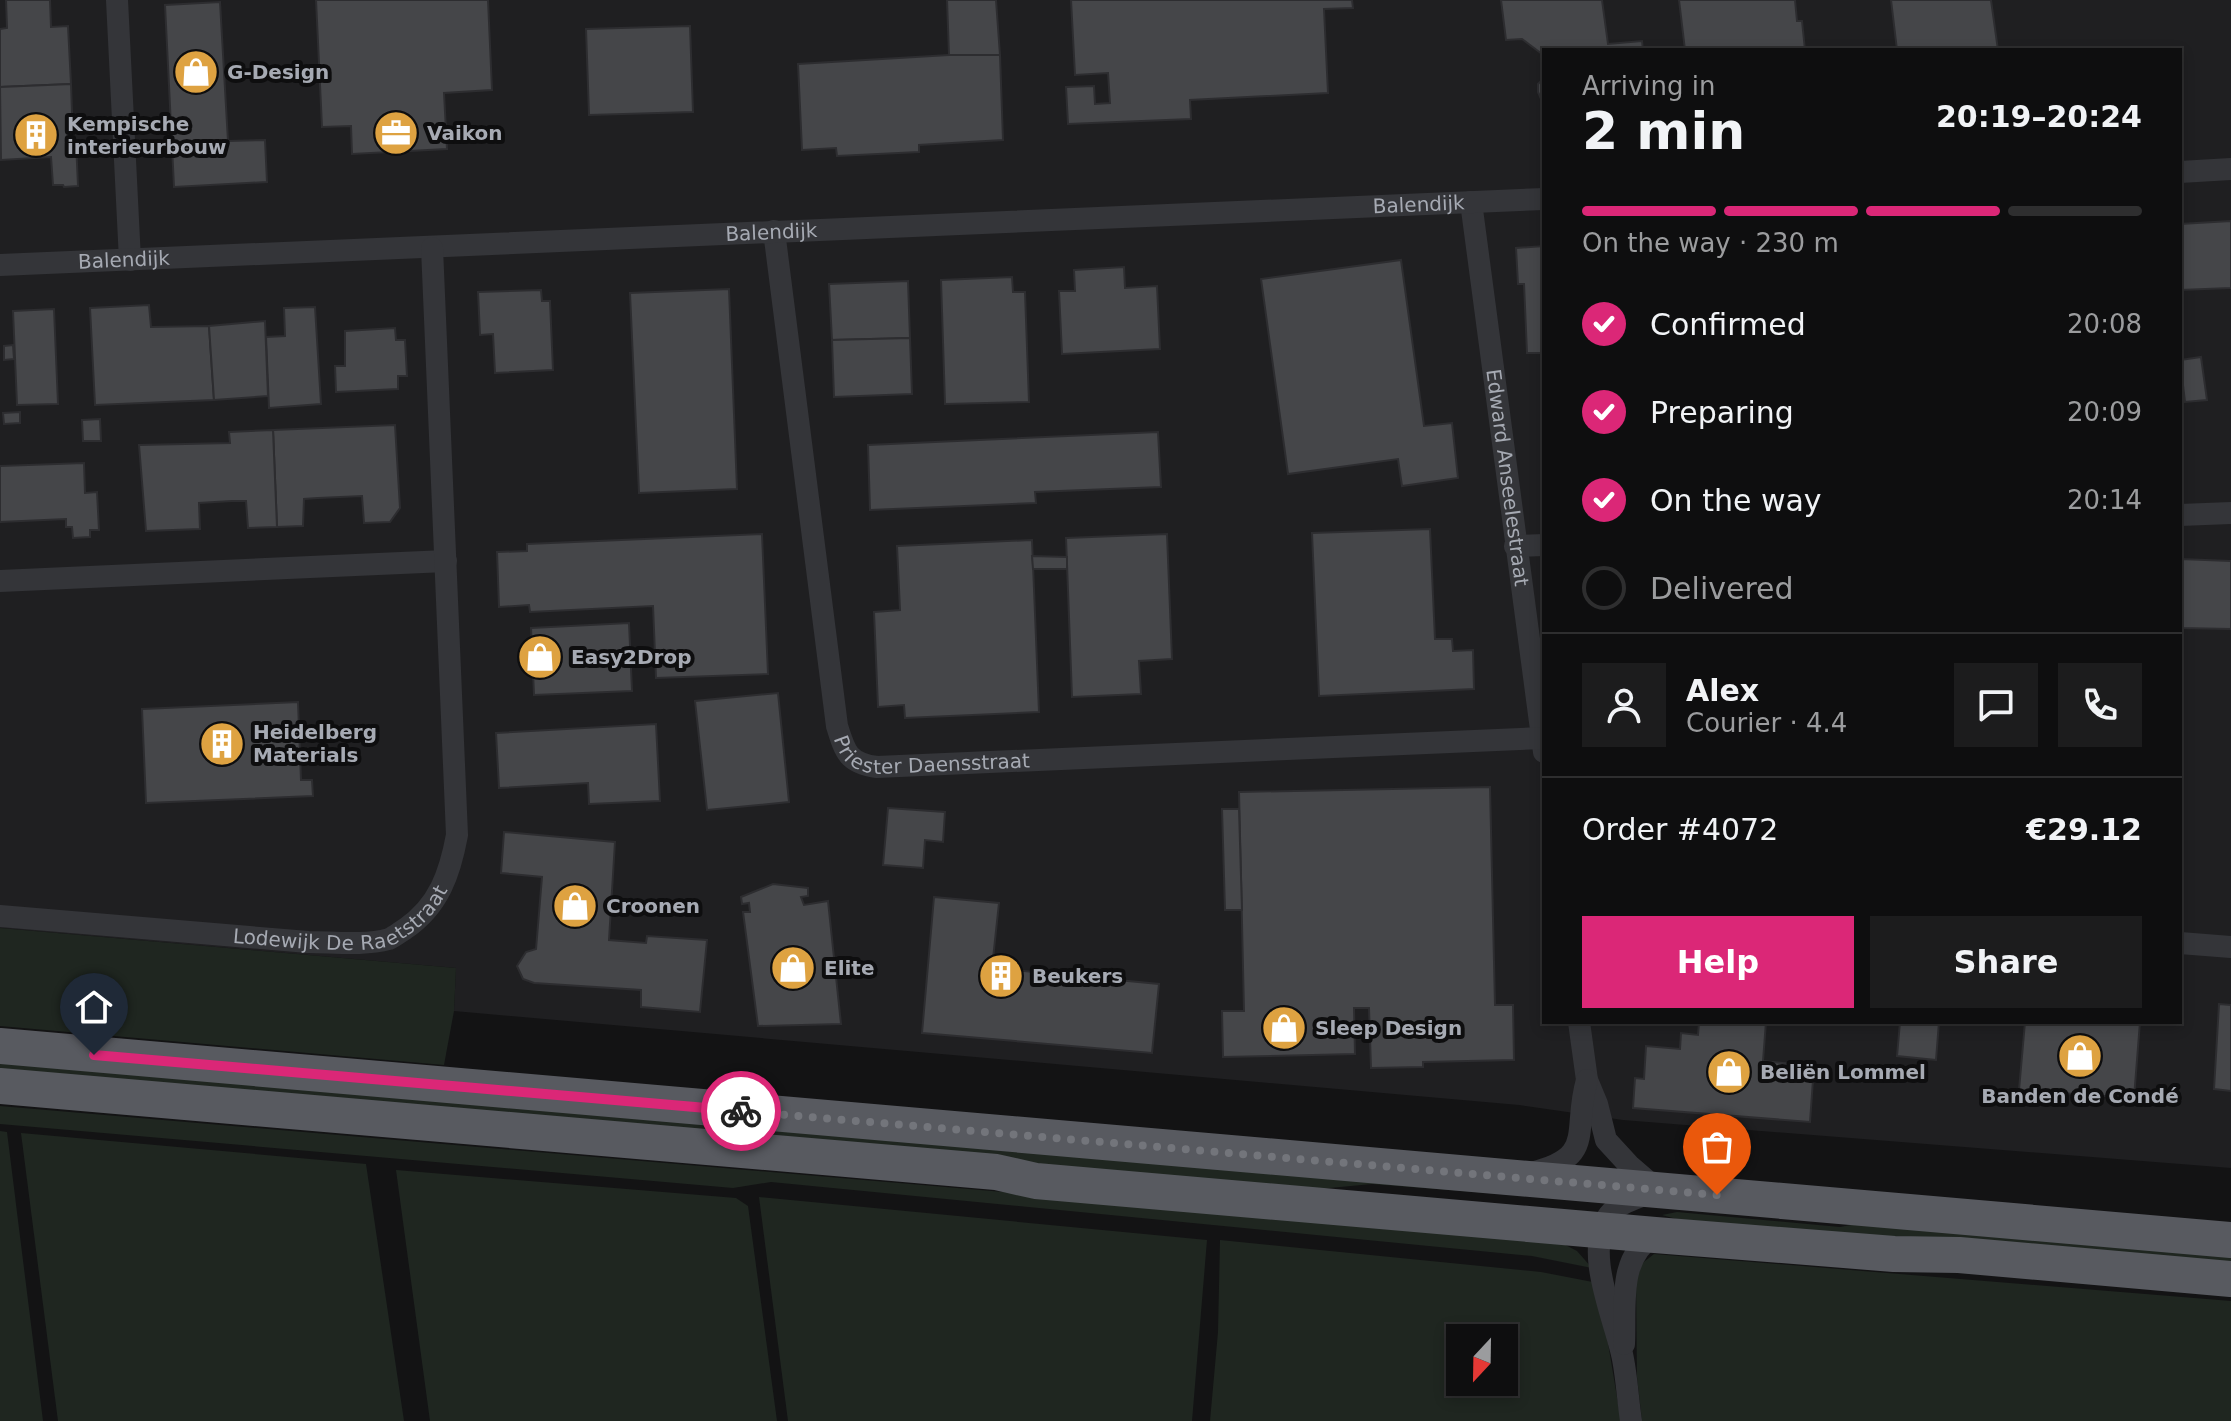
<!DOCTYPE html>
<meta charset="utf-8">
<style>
body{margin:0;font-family:"DejaVu Sans",sans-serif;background:#1c1c1d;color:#f1f3f6;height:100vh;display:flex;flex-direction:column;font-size:30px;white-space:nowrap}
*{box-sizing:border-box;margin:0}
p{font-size:26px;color:#9b9c9e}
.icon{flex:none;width:44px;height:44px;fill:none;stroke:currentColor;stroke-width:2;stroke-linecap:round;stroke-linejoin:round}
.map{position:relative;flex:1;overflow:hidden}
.details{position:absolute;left:1542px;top:48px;width:640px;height:976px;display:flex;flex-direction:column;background:#0e0e0f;border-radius:0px;box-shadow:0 4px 12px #0003,0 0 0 2px #2e2e2f}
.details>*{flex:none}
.needle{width:52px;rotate:202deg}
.fabs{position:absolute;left:1446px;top:1324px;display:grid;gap:16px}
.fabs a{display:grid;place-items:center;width:72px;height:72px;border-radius:0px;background:#0e0e0f;box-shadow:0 4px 12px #0003,0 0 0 2px #2e2e2f;font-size:40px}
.pin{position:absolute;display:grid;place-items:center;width:68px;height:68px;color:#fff;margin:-82px -34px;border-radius:50% 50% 50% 0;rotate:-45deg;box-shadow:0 0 8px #0007}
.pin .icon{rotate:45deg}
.courier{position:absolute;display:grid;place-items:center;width:80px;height:80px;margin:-40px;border:6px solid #db2777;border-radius:50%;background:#fff;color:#222;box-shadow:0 2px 10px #0007}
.overview em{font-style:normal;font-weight:700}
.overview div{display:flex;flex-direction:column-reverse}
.overview{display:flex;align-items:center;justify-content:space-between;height:136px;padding:0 40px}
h1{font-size:52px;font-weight:700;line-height:60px}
.bar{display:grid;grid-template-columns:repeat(4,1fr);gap:12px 8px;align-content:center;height:96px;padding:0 40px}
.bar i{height:10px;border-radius:6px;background:#2e2e2f}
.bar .current{background:#db2777}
.bar p{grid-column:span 4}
.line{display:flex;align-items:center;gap:20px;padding:0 40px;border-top:2px solid #2e2e2f}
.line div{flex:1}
.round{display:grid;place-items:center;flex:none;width:84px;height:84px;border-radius:0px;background:#1c1c1d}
ol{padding:0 40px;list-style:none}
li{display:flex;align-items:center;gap:24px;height:88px}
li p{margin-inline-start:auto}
li .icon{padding:8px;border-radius:50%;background:#db2777;color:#fff;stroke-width:4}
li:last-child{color:#9b9c9e}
li i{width:44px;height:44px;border:4px solid #2e2e2f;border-radius:50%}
.button{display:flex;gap:16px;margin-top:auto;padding:16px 40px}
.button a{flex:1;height:92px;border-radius:0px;background:#db2777;color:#fff;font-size:32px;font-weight:700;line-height:92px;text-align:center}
.button a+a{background:#1c1c1d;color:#f1f3f6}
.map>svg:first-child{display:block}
.built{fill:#1f1f21;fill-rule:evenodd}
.green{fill:#1f2620;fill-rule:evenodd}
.building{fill:#454649;stroke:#2d2d30;stroke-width:2}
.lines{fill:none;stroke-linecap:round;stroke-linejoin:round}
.minor{stroke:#343539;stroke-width:22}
.trunk{stroke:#585a60;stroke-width:36}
.done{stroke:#73757b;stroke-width:8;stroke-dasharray:0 14.4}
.route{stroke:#db2777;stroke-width:10}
.labels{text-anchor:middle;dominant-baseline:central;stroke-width:8;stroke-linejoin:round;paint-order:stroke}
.poi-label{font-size:20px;font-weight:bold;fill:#a6aab3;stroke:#0e0e0f;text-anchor:start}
.street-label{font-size:20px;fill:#a6aab3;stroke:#0e0e0f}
</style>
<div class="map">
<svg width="2231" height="1421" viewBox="0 0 2231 1421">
<rect width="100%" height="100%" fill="#131314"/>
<path class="built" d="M0 0H2231V1168L1623 1120 1519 1105 454 1011 456 968 0 928ZM1544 50H2180V1022H1544Z"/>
<g class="green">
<polygon points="0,928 456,968 454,1011 444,1065 0,1026"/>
<polygon points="0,1057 1539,1197 1372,1184 1319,1189 0,1075"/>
<polygon points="0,1106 1554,1239 1577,1251 1592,1268 1532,1256 771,1182 733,1188 0,1124"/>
<polygon points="0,1131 7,1132 43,1421 0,1421"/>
<polygon points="21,1133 366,1164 404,1421 58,1421"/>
<polygon points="396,1170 736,1198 748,1206 777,1421 430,1421"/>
<polygon points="759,1197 1207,1240 1192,1421 788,1421"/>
<polygon points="1677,1212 1840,1227 1872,1221 2231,1250 2231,1268 1680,1220 1662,1215"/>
<path d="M1220 1240 1541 1272 1598 1283 1621 1421H1210L1218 1332ZM1460 1338H1504V1382H1460Z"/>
<polygon points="1654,1254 2231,1301 2231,1421 1642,1421 1637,1377 1636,1279 1640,1265"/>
</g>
<g class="building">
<polygon points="6,0 50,0 51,27 68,26 71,84 0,87 0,29 7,28"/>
<polygon points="316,0 488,0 492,90 444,93 447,149 352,154 351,126 322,127"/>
<polygon points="947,0 996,0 1000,55 949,55"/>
<polygon points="1071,0 1352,0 1353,8 1324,9 1328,93 1190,100 1191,119 1068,124 1066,87 1094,86 1095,104 1110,103 1108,73 1075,75"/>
<polygon points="1501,0 1602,0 1608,44 1642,41 1643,50 1544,50 1544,68 1542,54 1522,39 1506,40"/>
<polygon points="1679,0 1795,0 1797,21 1802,21 1805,50 1685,50"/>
<polygon points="1891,0 1991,0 1998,50 1897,50"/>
<polygon points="220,2 228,141 265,140 267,182 174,187 165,5"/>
<polygon points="690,26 693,112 589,115 586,29"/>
<polygon points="949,55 1000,55 1003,140 919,145 919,152 837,156 836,148 802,150 798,64"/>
<polygon points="1544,78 1544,106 1538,92 1538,84"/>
<polygon points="71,84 73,141 76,141 78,186 64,187 63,185 53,185 51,157 1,160 0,87"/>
<polygon points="2231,221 2231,288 2180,290 2180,224"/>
<polygon points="1544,246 1544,353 1527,353 1524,284 1518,284 1516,248"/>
<polygon points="1401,260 1424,426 1452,423 1458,478 1402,486 1398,459 1288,474 1261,279"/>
<polygon points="1124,267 1125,288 1157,286 1160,349 1062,354 1059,291 1075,291 1074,270"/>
<polygon points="1012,277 1013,292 1025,292 1029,402 945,404 941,280"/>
<polygon points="908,281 910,338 832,340 829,284"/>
<polygon points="729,289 737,489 639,493 630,293"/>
<polygon points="541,290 542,301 550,301 553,370 495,373 493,334 480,335 478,292"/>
<polygon points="149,305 151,327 209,326 214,400 95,405 90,308"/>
<polygon points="315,307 321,404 269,408 266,337 285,336 284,308"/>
<polygon points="54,309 58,404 17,405 13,311"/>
<polygon points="265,321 268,396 214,400 209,326"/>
<polygon points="395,328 396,340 405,340 407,376 398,376 398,389 336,392 335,366 345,366 345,331"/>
<polygon points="910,338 912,394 834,397 832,340"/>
<polygon points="13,345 14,359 4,360 4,346"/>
<polygon points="2201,357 2207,400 2185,402 2180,360"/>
<polygon points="20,412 20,423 4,424 3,413"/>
<polygon points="100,419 101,441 83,441 82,420"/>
<polygon points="395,425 400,508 390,522 364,523 362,496 318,498 304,499 303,526 277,527 273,430"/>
<polygon points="273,430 277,527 248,528 246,501 232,501 199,503 200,529 146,531 139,445 230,443 229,432"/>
<polygon points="1158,432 1161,487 1035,492 1036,503 870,510 868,445"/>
<polygon points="84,463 85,493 97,492 99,530 90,530 90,537 73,538 72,527 66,527 66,519 0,522 0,466"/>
<polygon points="1430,529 1435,639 1452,639 1453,651 1473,650 1474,689 1319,696 1312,533"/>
<polygon points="762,534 768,674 656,678 653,606 530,612 529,605 499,607 497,552 527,551 527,544"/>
<polygon points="1167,534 1172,659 1139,661 1141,694 1072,697 1066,538"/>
<polygon points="1032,540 1039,712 905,718 904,705 878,707 874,612 900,610 897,546"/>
<polygon points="1032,556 1067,557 1067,569 1033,569"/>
<polygon points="2180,559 2231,561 2231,629 2180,628"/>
<polygon points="629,623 632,691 534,695 531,628"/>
<polygon points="778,693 789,802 707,810 695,701"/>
<polygon points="298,702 301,780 312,780 313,796 146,803 142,709"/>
<polygon points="656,724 660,801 589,804 588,783 499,788 496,733"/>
<polygon points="1490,787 1495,1005 1513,1005 1514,1060 1423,1062 1423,1067 1371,1068 1369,1008 1354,1008 1355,1054 1223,1057 1222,1011 1244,1011 1239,792"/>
<polygon points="888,808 945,812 943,842 925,840 923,868 883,865"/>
<polygon points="1222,809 1239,809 1242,910 1225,910"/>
<polygon points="504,832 615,842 609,940 646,943 647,936 707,940 700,1012 641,1007 641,990 534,983 523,979 517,966 526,952 536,949 542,877 501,873"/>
<polygon points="773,884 808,888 808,896 801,897 804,905 828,901 841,1024 758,1026 743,912 750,912 749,903 742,904 741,897"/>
<polygon points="934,897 999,903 992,968 1159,984 1152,1053 922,1033"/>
<polygon points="2219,1004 2231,1005 2231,1091 2214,1089"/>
<polygon points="1699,1022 1766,1022 1763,1061 1814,1066 1810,1122 1633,1108 1635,1078 1644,1079 1646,1046 1680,1049 1681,1033 1698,1035"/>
<polygon points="1900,1022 1939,1022 1936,1060 1897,1056"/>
<polygon points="2025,1022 2140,1022 2134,1098 2019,1090"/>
</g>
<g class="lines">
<g class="minor">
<polyline points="117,0 130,260"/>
<polyline points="2180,172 2231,169"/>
<path id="s1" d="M1471 202 1544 752"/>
<path id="s2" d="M774 231 837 726C845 752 848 763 877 767L1542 738"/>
<path id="s3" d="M0 265 1544 199"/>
<polyline points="2180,515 2231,513"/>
<polyline points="1515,546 1544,545"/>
<polyline points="0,581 446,561"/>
<path id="s4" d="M0 916 308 942C334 942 363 946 389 939 394 937 400 932 405 929 439 906 450 873 457 835L432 248"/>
<polyline points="2180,943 2231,947"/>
<path d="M1579 1022 1587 1080 1597 1104 1606 1140 1629 1165 1658 1190C1643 1196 1619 1202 1609 1215 1582 1251 1616 1321 1623 1359 1627 1380 1628 1401 1631 1421"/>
<path d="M1531 1173C1597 1157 1572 1132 1587 1080"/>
<path d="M1624 1344C1626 1305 1617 1257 1655 1235"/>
</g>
<g class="trunk">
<polyline points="0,1046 2231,1240"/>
<polyline points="0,1086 996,1172 1036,1181 1655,1235 1894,1254 1959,1255 2231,1279"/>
</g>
</g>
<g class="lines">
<polyline class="done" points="741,1111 1717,1195"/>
<polyline class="route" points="94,1055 741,1111"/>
</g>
<defs>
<g id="shop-disc" transform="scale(2.3)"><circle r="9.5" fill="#dea241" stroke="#0e0e0f"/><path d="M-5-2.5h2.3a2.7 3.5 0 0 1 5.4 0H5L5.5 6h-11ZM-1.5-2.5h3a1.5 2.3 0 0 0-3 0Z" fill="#fff"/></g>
<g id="office-disc" transform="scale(2.3)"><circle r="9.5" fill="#dea241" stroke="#0e0e0f"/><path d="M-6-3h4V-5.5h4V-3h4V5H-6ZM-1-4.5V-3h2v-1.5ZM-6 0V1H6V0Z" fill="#fff"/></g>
<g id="building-disc" transform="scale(2.3)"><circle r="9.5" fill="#dea241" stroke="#0e0e0f"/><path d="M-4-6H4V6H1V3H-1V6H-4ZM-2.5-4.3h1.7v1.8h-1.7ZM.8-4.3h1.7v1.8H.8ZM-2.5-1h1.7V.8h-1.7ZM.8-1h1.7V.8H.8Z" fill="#fff"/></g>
</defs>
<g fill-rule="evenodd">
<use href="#shop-disc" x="196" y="72"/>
<use href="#office-disc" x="396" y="133"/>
<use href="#building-disc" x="36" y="135"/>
<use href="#shop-disc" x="540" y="657"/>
<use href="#building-disc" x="222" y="744"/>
<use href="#shop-disc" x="575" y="906"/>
<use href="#shop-disc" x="793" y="968"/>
<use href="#building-disc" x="1001" y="976"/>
<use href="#shop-disc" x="1284" y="1028"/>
<use href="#shop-disc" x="2080" y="1056"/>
<use href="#shop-disc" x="1729" y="1072"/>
</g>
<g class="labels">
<g class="poi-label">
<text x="227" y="72">G-Design</text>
<text x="67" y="124">Kempische<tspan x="67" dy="23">interieurbouw</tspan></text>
<text x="427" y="133">Vaikon</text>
<text x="571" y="657">Easy2Drop</text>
<text x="253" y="732">Heidelberg<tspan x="253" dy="23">Materials</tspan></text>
<text x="606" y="906">Croonen</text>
<text x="824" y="968">Elite</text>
<text x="1032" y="976">Beukers</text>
<text x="1315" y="1028">Sleep Design</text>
<text x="1760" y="1072">Beliën Lommel</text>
<text x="2080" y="1096" text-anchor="middle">Banden de Condé</text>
</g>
<g class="street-label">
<text stroke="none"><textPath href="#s3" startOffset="1420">Balendijk</textPath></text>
<text stroke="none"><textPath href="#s3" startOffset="772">Balendijk</textPath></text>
<text stroke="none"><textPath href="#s3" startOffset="124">Balendijk</textPath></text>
<text stroke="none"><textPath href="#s1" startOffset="278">Edward Anseelestraat</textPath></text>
<text stroke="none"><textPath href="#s2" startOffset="612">Priester Daensstraat</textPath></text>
<text stroke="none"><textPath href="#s4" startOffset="350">Lodewijk De Raetstraat</textPath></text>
</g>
</g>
</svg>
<div class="fabs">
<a><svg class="needle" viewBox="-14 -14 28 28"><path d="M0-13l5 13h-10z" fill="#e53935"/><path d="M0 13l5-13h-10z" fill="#9b9c9e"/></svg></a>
</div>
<div class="pin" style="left:1717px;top:1195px;background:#ea580c"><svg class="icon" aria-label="bag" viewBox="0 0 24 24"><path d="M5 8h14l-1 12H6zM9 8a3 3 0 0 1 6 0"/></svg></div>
<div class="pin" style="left:94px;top:1055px;background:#1f2937"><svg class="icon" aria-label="home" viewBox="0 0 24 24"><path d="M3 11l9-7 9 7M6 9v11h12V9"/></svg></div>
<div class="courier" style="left:741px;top:1111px"><svg class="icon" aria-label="bike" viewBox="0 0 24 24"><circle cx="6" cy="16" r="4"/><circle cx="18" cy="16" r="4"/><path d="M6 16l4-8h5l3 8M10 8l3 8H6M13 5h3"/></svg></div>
<section class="details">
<div class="overview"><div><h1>2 min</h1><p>Arriving in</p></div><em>20:19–20:24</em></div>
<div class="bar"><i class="current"></i><i class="current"></i><i class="current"></i><i></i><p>On the way · 230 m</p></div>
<ol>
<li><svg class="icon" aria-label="check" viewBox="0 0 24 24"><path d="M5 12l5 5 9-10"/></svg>Confirmed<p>20:08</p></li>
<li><svg class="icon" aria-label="check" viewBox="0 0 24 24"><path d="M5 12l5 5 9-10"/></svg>Preparing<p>20:09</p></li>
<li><svg class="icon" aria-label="check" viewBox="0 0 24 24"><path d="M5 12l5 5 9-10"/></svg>On the way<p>20:14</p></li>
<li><i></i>Delivered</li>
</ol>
<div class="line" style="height:144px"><a class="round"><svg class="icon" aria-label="person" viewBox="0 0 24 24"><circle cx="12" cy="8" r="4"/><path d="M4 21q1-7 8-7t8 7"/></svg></a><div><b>Alex</b><p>Courier · 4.4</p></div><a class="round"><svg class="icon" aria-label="chat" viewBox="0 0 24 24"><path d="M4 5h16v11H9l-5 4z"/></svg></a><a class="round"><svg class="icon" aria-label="phone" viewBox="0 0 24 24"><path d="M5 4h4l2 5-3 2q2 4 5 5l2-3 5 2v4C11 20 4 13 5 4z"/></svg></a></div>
<div class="line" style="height:104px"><div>Order #4072</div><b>€29.12</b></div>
<div class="button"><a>Help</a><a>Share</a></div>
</section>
</div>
